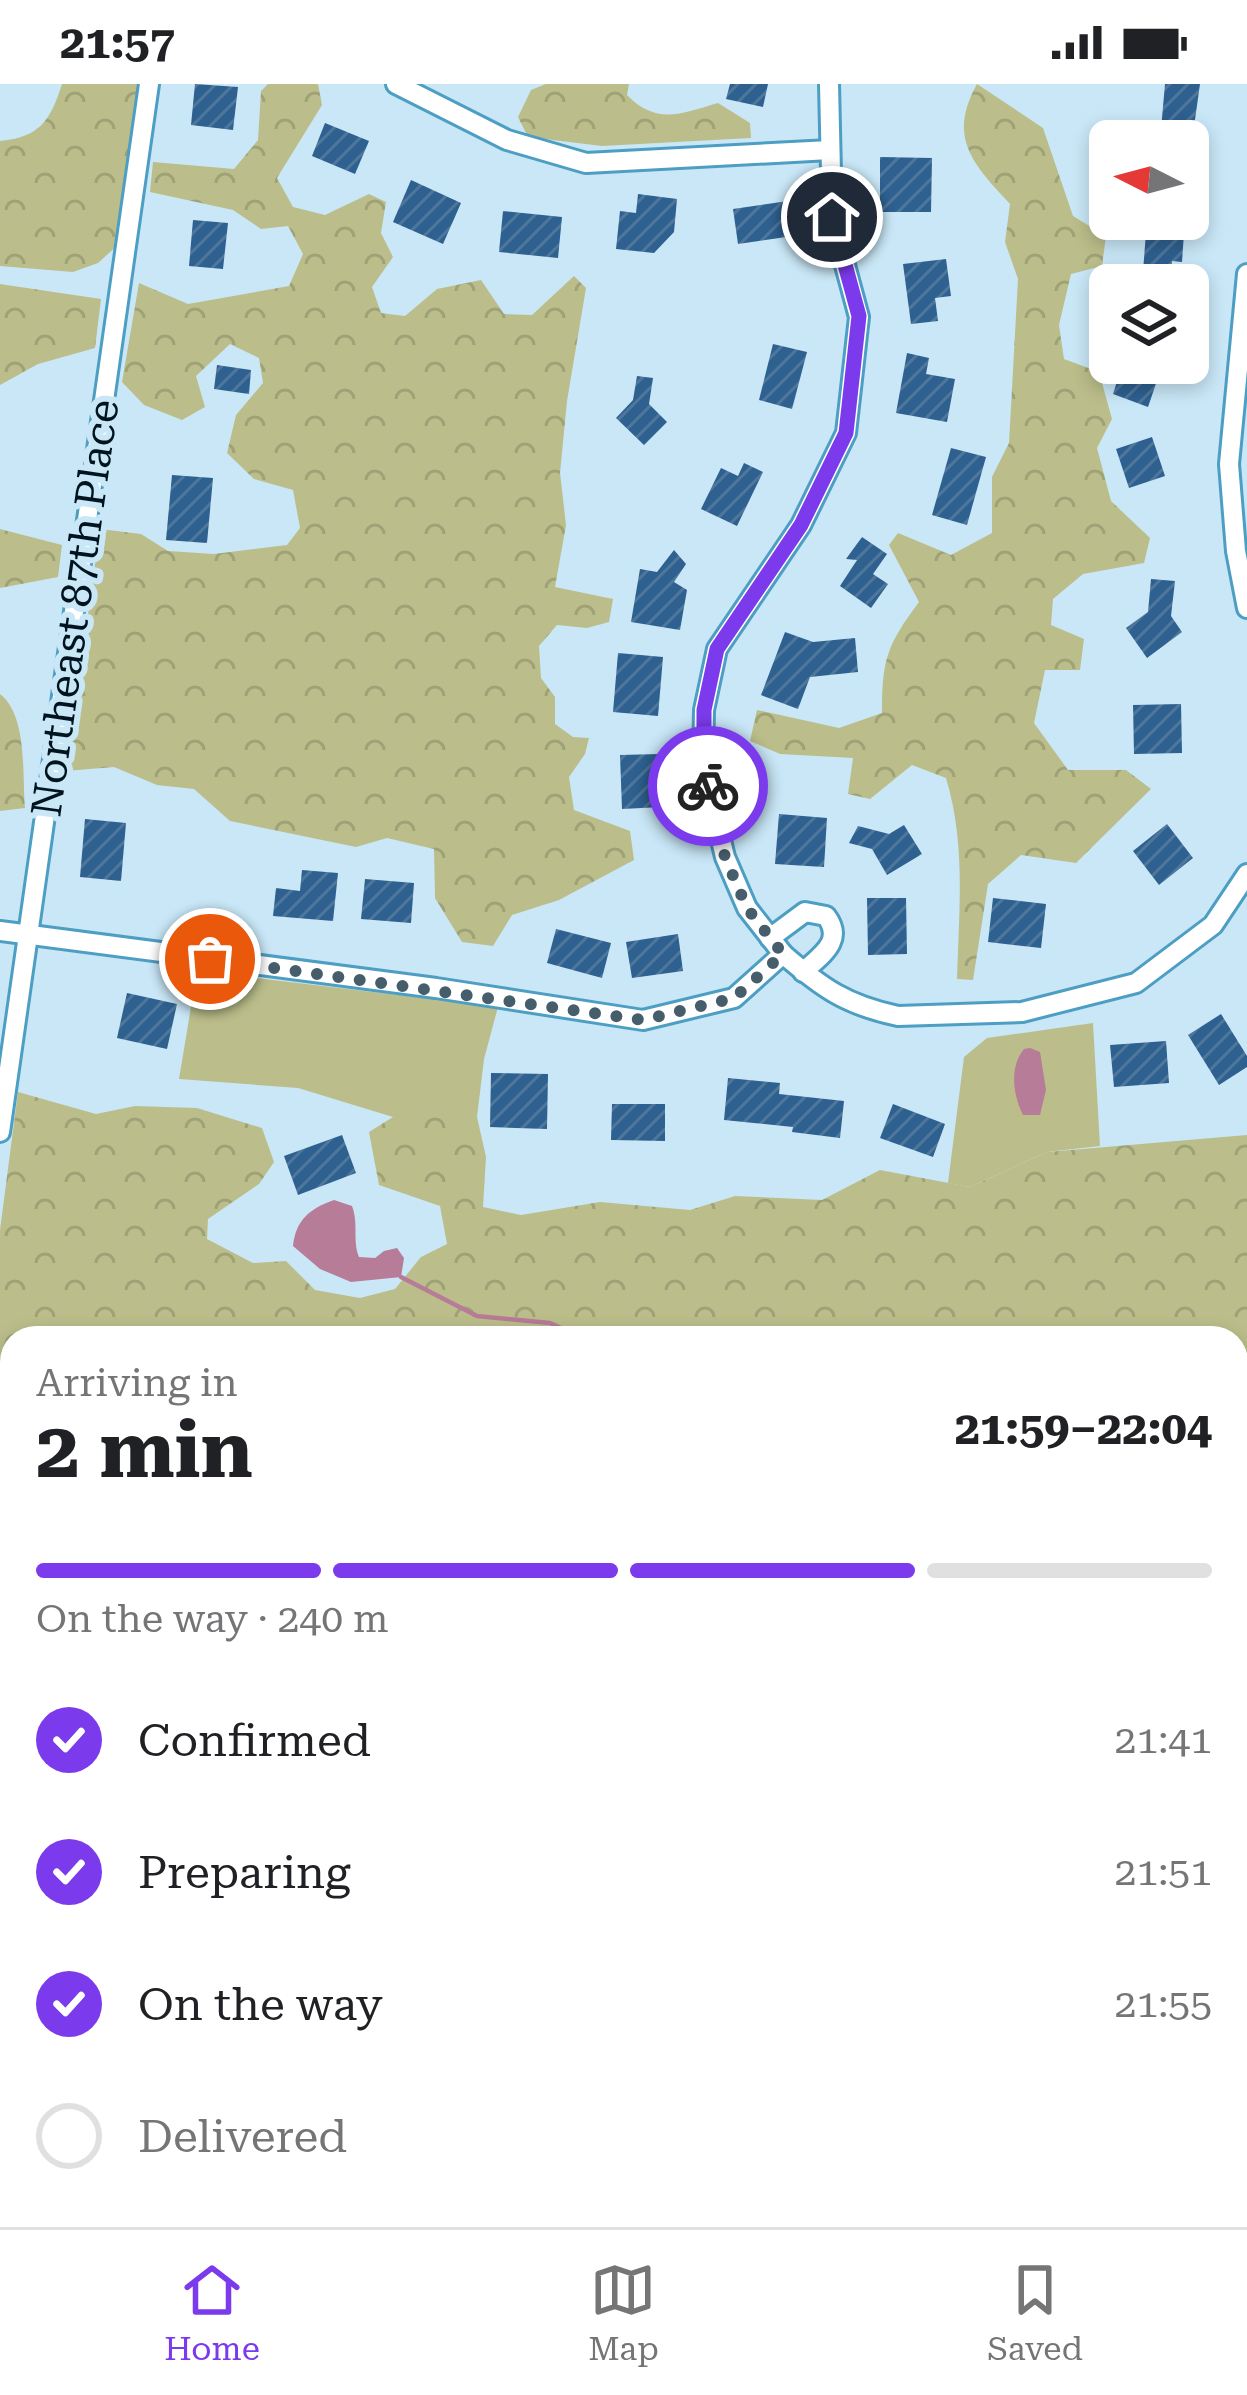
<!DOCTYPE html>
<meta charset="utf-8">
<style>
body{margin:0;font-family:"Roboto Serif",serif;background:#f6f6f6;color:#202124;height:100vh;display:flex;flex-direction:column;font-size:45px;white-space:nowrap}
*{box-sizing:border-box;margin:0}
p{font-size:39px;color:#757577}
.icon{flex:none;width:66px;height:66px;fill:none;stroke:currentColor;stroke-width:2;stroke-linecap:round;stroke-linejoin:round}
.map{position:relative;flex:1;overflow:hidden}
.panel{position:absolute;left:0px;top:1242px;width:1248px;height:903px;display:flex;flex-direction:column;background:#fff;border-radius:36px 36px 0 0;box-shadow:0 6px 18px #0003}
.panel>*{flex:none}
.needle{width:78px;rotate:276deg}
.buttons{position:absolute;left:1089px;top:36px;display:grid;gap:24px}
.buttons a{display:grid;place-items:center;width:120px;height:120px;border-radius:18px;background:#fff;box-shadow:0 6px 18px #0003;font-size:60px}
.pin{position:absolute;display:grid;place-items:center;width:102px;height:102px;color:#fff;margin:-51px;border:6px solid #fff;border-radius:50%;box-shadow:0 3px 12px #0007}
.courier{position:absolute;display:grid;place-items:center;width:120px;height:120px;margin:-60px;border:9px solid #7c3aed;border-radius:50%;background:#fff;color:#222;box-shadow:0 3px 15px #0007}
.summary em{font-style:normal;font-weight:700}
.summary div{display:flex;flex-direction:column-reverse}
.summary{display:flex;align-items:center;justify-content:space-between;height:204px;padding:0 36px}
h1{font-size:78px;font-weight:700;line-height:90px}
.bar{display:grid;grid-template-columns:repeat(4,1fr);gap:18px 12px;align-content:center;height:144px;padding:0 36px}
.bar i{height:15px;border-radius:9px;background:#e0e0e0}
.bar .current{background:#7c3aed}
.bar p{grid-column:span 4}
ol{padding:0 36px;list-style:none}
li{display:flex;align-items:center;gap:36px;height:132px}
li p{margin-inline-start:auto}
li .icon{padding:12px;border-radius:50%;background:#7c3aed;color:#fff;stroke-width:4}
li:last-child{color:#757577}
li i{width:66px;height:66px;border:6px solid #e0e0e0;border-radius:50%}
.status{display:flex;justify-content:space-between;align-items:center;height:84px;padding:0 60px;background:#fff;direction:ltr}
.status svg{height:33px;fill:currentColor}
.tabs{display:flex;justify-content:space-around;align-items:center;height:168px;border-top:3px solid #e0e0e0;background:#fff;font-size:33px;color:#757577}
.tabs a{display:grid;justify-items:center;gap:6px}
.tabs .current{color:#7c3aed}
.map>svg:first-child{display:block}
.green{fill:#bbbe8a}
.forest{fill:url(#forest-crowns)}
.water{fill:#b77c97}
.lines{fill:none;stroke-linecap:round;stroke-linejoin:round}
.stream{stroke:#b77c97;stroke-width:4.5}
.building{fill:url(#building-hatch)}
.service-casing{stroke:#4d9ec3;stroke-width:15}
.minor-casing{stroke:#4d9ec3;stroke-width:24}
.service{stroke:#fff;stroke-width:9}
.minor{stroke:#fff;stroke-width:18}
.done{stroke:#465e6b;stroke-width:12;stroke-dasharray:0 21.6}
.route{stroke:#7c3aed;stroke-width:15}
.labels{text-anchor:middle;dominant-baseline:central;stroke-width:12;stroke-linejoin:round;paint-order:stroke}
.street-label{font-size:42px;fill:#00141f;stroke:#c9e7f7}
</style>
<div class="status"><b>21:57</b><svg viewBox="0 0 49 12"><path d="M0 12V9h3v3zM5 12V6h3v6zM10 12V3h3v9zM15 12V0h3v12zM26 1h20v11H26zM47 4h2v5h-2z"/></svg></div>
<div class="map">
<svg width="1247" height="2143" viewBox="0 0 1247 2143">
<defs>
<pattern id="forest-crowns" width="20" height="18" patternUnits="userSpaceOnUse" patternTransform="scale(3)"><rect width="20" height="18" fill="#bbbe8a"/><path d="M2 6a3 3 0 1 1 6 0M12 15a3 3 0 1 1 6 0" fill="none" stroke="#9fa277"/></pattern>
<pattern id="building-hatch" width="6" height="6" patternUnits="userSpaceOnUse" patternTransform="scale(3)"><rect width="6" height="6" fill="#2e6090"/><path d="M-1 1l2-2M0 6l6-6M5 7l2-2" fill="none" stroke="#4f769b"/></pattern>
</defs>
<rect width="100%" height="100%" fill="#c9e7f7"/>
<g class="green">
<polygon points="197,887 498,923 484,975 477,1033 393,1033 298,1004 179,995"/>
<polygon points="1093,939 1100,1062 1047,1068 970,1103 948,1099 964,973 987,954"/>
<polygon points="648,2133 795,2133 794,2143 647,2143"/>
</g>
<g class="forest">
<path d="M62 0H140L119 160 98 179 73 188 0 182V57C40 53 50 37 62 0Z"/>
<polygon points="268,0 318,0 322,21 277,94 293,123 325,131 369,110 386,118 381,149 393,173 372,203 381,229 405,232 437,205 481,196 504,230 532,231 574,192 586,204 567,317 560,389 566,441 555,503 613,515 609,538 587,544 557,541 539,562 541,594 555,613 555,640 573,653 589,654 585,670 569,693 574,726 630,747 634,776 559,816 512,831 493,862 462,858 435,814 434,765 387,754 356,763 230,737 194,705 157,701 114,683 66,687 100,445 141,450 168,467 214,470 287,461 300,444 293,406 254,395 227,369 236,331 263,299 259,274 230,260 196,292 205,323 182,336 144,321 122,298 139,199 188,220 289,202 303,170 288,142 261,145 233,126 150,108 153,78 234,85 258,56 261,7"/>
<path d="M546 0H629L627 11C656 41 681 30 718 19L750 39 751 54 602 62 528 53 518 33 531 6Z"/>
<path d="M977 0 1043 44 1073 132 1106 152 1102 182 1071 190 1059 241 1064 275 1099 288 1112 335 1097 364 1111 417 1150 454 1144 479 1083 490 1053 515 1051 541 1084 555 1080 586H1045L1034 639 1068 686H1126L1151 705 1076 779 1021 771 988 800 973 896 957 895C959 826 966 760 946 694L912 681 870 715 848 710 853 674 780 670 750 657 757 626 839 644 882 629C882 575 887 561 919 518L889 461 898 449 951 471 992 449V393L1009 359 1018 195 1005 158 1010 120C973 80 947 54 977 0Z"/>
<polygon points="0,200 101,215 95,264 38,280 0,301"/>
<polygon points="0,445 62,461 58,493 0,504"/>
<path d="M0 610C28 632 22 691 25 724L0 727Z"/>
<polygon points="18,1008 96,1030 135,1022 197,1024 262,1044 274,1078 259,1100 208,1135 207,1155 253,1179 286,1177 315,1206 360,1214 395,1205 421,1173 447,1160 440,1122 379,1101 369,1048 393,1033 477,1033 486,1073 483,1123 521,1131 600,1118 690,1126 735,1112 822,1116 880,1086 970,1103 1047,1068 1247,1051 1247,1906 1236,1910 1236,1254 12,1254 12,2133 218,2133 225,2143 0,2143 0,1146"/>
</g>
<g class="water">
<path d="M1030 964 1040 968 1046 1006 1040 1031H1023C1013 1011 1009 983 1024 965Z"/>
<path d="M334 1116 352 1122C359 1140 352 1156 359 1173L375 1174 384 1167 397 1164 404 1174 401 1193 351 1198 320 1185 293 1162C296 1136 309 1125 334 1116Z"/>
</g>
<g class="lines">
<g class="stream">
<polyline points="401,1193 477,1232 550,1239 583,1254"/>
<polyline points="1236,1288 1247,1293"/>
<polyline points="915,2133 923,2143"/>
<polyline points="1111,2143 1112,2133"/>
</g>
</g>
<g class="building">
<polygon points="195,0 238,3 233,46 191,41"/>
<polygon points="730,0 768,0 763,23 726,15"/>
<polygon points="1165,0 1200,0 1192,57 1160,57"/>
<polygon points="325,39 369,57 355,90 312,72"/>
<polygon points="880,73 932,74 931,128 880,128"/>
<polygon points="411,96 461,119 443,160 393,138"/>
<polygon points="638,110 677,115 674,148 654,169 616,165 620,127 636,129"/>
<polygon points="788,117 793,152 738,160 733,125"/>
<polygon points="503,127 562,133 558,174 499,168"/>
<polygon points="1147,135 1185,135 1182,178 1172,177 1170,201 1142,201"/>
<polygon points="193,136 228,139 223,185 189,182"/>
<polygon points="946,175 951,212 935,214 938,237 911,240 903,180"/>
<polygon points="773,260 807,268 792,325 759,316"/>
<polygon points="907,269 929,274 926,290 955,295 947,338 896,329"/>
<polygon points="1123,279 1163,279 1148,323 1113,310"/>
<polygon points="217,281 251,286 249,310 214,305"/>
<polygon points="637,292 653,294 649,320 667,338 644,361 616,334 633,316"/>
<polygon points="1152,353 1165,392 1129,404 1116,365"/>
<polygon points="951,364 986,373 967,441 932,431"/>
<polygon points="744,379 763,388 737,442 701,425 721,384 738,392"/>
<polygon points="172,391 213,394 207,459 166,456"/>
<polygon points="862,453 887,470 873,490 888,500 871,524 840,502 857,476 846,475"/>
<polygon points="674,466 686,480 674,498 687,506 680,546 631,538 640,485 657,488"/>
<polygon points="1151,495 1175,497 1171,532 1182,548 1147,574 1126,544 1148,528"/>
<polygon points="785,548 813,558 855,554 858,588 810,593 798,625 761,611"/>
<polygon points="618,569 663,573 658,632 613,628"/>
<polygon points="1181,620 1182,669 1134,670 1133,621"/>
<polygon points="659,670 662,723 622,725 620,671"/>
<polygon points="779,730 827,734 824,783 775,780"/>
<polygon points="85,735 126,739 121,797 80,793"/>
<polygon points="1167,740 1193,774 1159,801 1133,767"/>
<polygon points="904,741 922,770 887,791 872,765 849,759 858,742 889,750"/>
<polygon points="302,786 338,789 333,837 273,832 276,804 300,807"/>
<polygon points="365,795 414,799 411,839 361,835"/>
<polygon points="867,814 906,814 907,870 868,871"/>
<polygon points="993,814 1046,820 1041,864 988,858"/>
<polygon points="556,845 611,859 602,894 547,879"/>
<polygon points="678,850 683,887 632,894 626,858"/>
<polygon points="127,909 177,920 167,965 117,954"/>
<polygon points="1221,930 1247,972 1247,983 1219,1001 1188,951"/>
<polygon points="1166,957 1169,999 1114,1003 1110,961"/>
<polygon points="491,989 548,990 547,1045 490,1043"/>
<polygon points="728,994 780,999 779,1010 844,1017 840,1054 792,1048 793,1043 724,1036"/>
<polygon points="612,1020 665,1020 665,1057 611,1056"/>
<polygon points="893,1020 945,1040 933,1073 880,1054"/>
<polygon points="342,1051 356,1089 298,1111 284,1072"/>
</g>
<g class="lines">
<g class="service-casing">
<polyline id="service" points="353,2143 354,2133"/>
</g>
<g class="minor-casing">
<g id="minor">
<polyline points="396,0 507,56 586,79 830,66"/>
<polyline points="1247,190 1229,380 1236,467 1247,524"/>
<path d="M0 847 436 904 643 936 734 914 783 870C822 904 846 921 898 932L1022 928 1136 899 1213 841 1247 790"/>
<path d="M770 854 805 828 826 832C845 857 821 871 803 888"/>
<polyline points="783,870 747,824 725,773 703,681 704,626 717,565 801,441 846,349 859,233 832,133 829,0"/>
<polyline points="0,1048 149,0"/>
<polyline points="638,2143 639,2133"/>
</g>
</g>
<use href="#service" class="service"/>
<use href="#minor" class="minor"/>
</g>
<g class="lines">
<polyline class="done" points="210,875 643,936 734,914 783,870 747,824 725,773 708,702"/>
<polyline class="route" points="708,702 704,681 704,626 717,565 801,441 846,349 859,232 832,133"/>
</g>
<g class="labels">
<g class="street-label">
<text transform="translate(75 524) rotate(-82)">Northeast 87th Place</text>
</g>
</g>
</svg>
<div class="buttons">
<a><svg class="needle" viewBox="-14 -14 28 28"><path d="M0-13l5 13h-10z" fill="#e53935"/><path d="M0 13l5-13h-10z" fill="#757577"/></svg></a>
<a><svg class="icon" aria-label="layers" viewBox="0 0 24 24"><path d="M12 4l9 5-9 5-9-5zM3 14l9 5 9-5"/></svg></a>
</div>
<div class="pin" style="left:210px;top:875px;background:#ea580c"><svg class="icon" aria-label="bag" viewBox="0 0 24 24"><path d="M5 8h14l-1 12H6zM9 8a3 3 0 0 1 6 0"/></svg></div>
<div class="pin" style="left:832px;top:133px;background:#1f2937"><svg class="icon" aria-label="home" viewBox="0 0 24 24"><path d="M3 11l9-7 9 7M6 9v11h12V9"/></svg></div>
<div class="courier" style="left:708px;top:702px"><svg class="icon" aria-label="bike" viewBox="0 0 24 24"><circle cx="6" cy="16" r="4"/><circle cx="18" cy="16" r="4"/><path d="M6 16l4-8h5l3 8M10 8l3 8H6M13 5h3"/></svg></div>
<section class="panel">
<div class="summary"><div><h1>2 min</h1><p>Arriving in</p></div><em>21:59–22:04</em></div>
<div class="bar"><i class="current"></i><i class="current"></i><i class="current"></i><i></i><p>On the way · 240 m</p></div>
<ol>
<li><svg class="icon" aria-label="check" viewBox="0 0 24 24"><path d="M5 12l5 5 9-10"/></svg>Confirmed<p>21:41</p></li>
<li><svg class="icon" aria-label="check" viewBox="0 0 24 24"><path d="M5 12l5 5 9-10"/></svg>Preparing<p>21:51</p></li>
<li><svg class="icon" aria-label="check" viewBox="0 0 24 24"><path d="M5 12l5 5 9-10"/></svg>On the way<p>21:55</p></li>
<li><i></i>Delivered</li>
</ol>
</section>
</div>
<nav class="tabs">
<a class="current"><svg class="icon" aria-label="home" viewBox="0 0 24 24"><path d="M3 11l9-7 9 7M6 9v11h12V9"/></svg>Home</a>
<a><svg class="icon" aria-label="map" viewBox="0 0 24 24"><path d="M3 6l6-2 6 2 6-2v14l-6 2-6-2-6 2zM9 4v14M15 6v14"/></svg>Map</a>
<a><svg class="icon" aria-label="saved" viewBox="0 0 24 24"><path d="M7 4h10v16l-5-4-5 4z"/></svg>Saved</a>
</nav>
